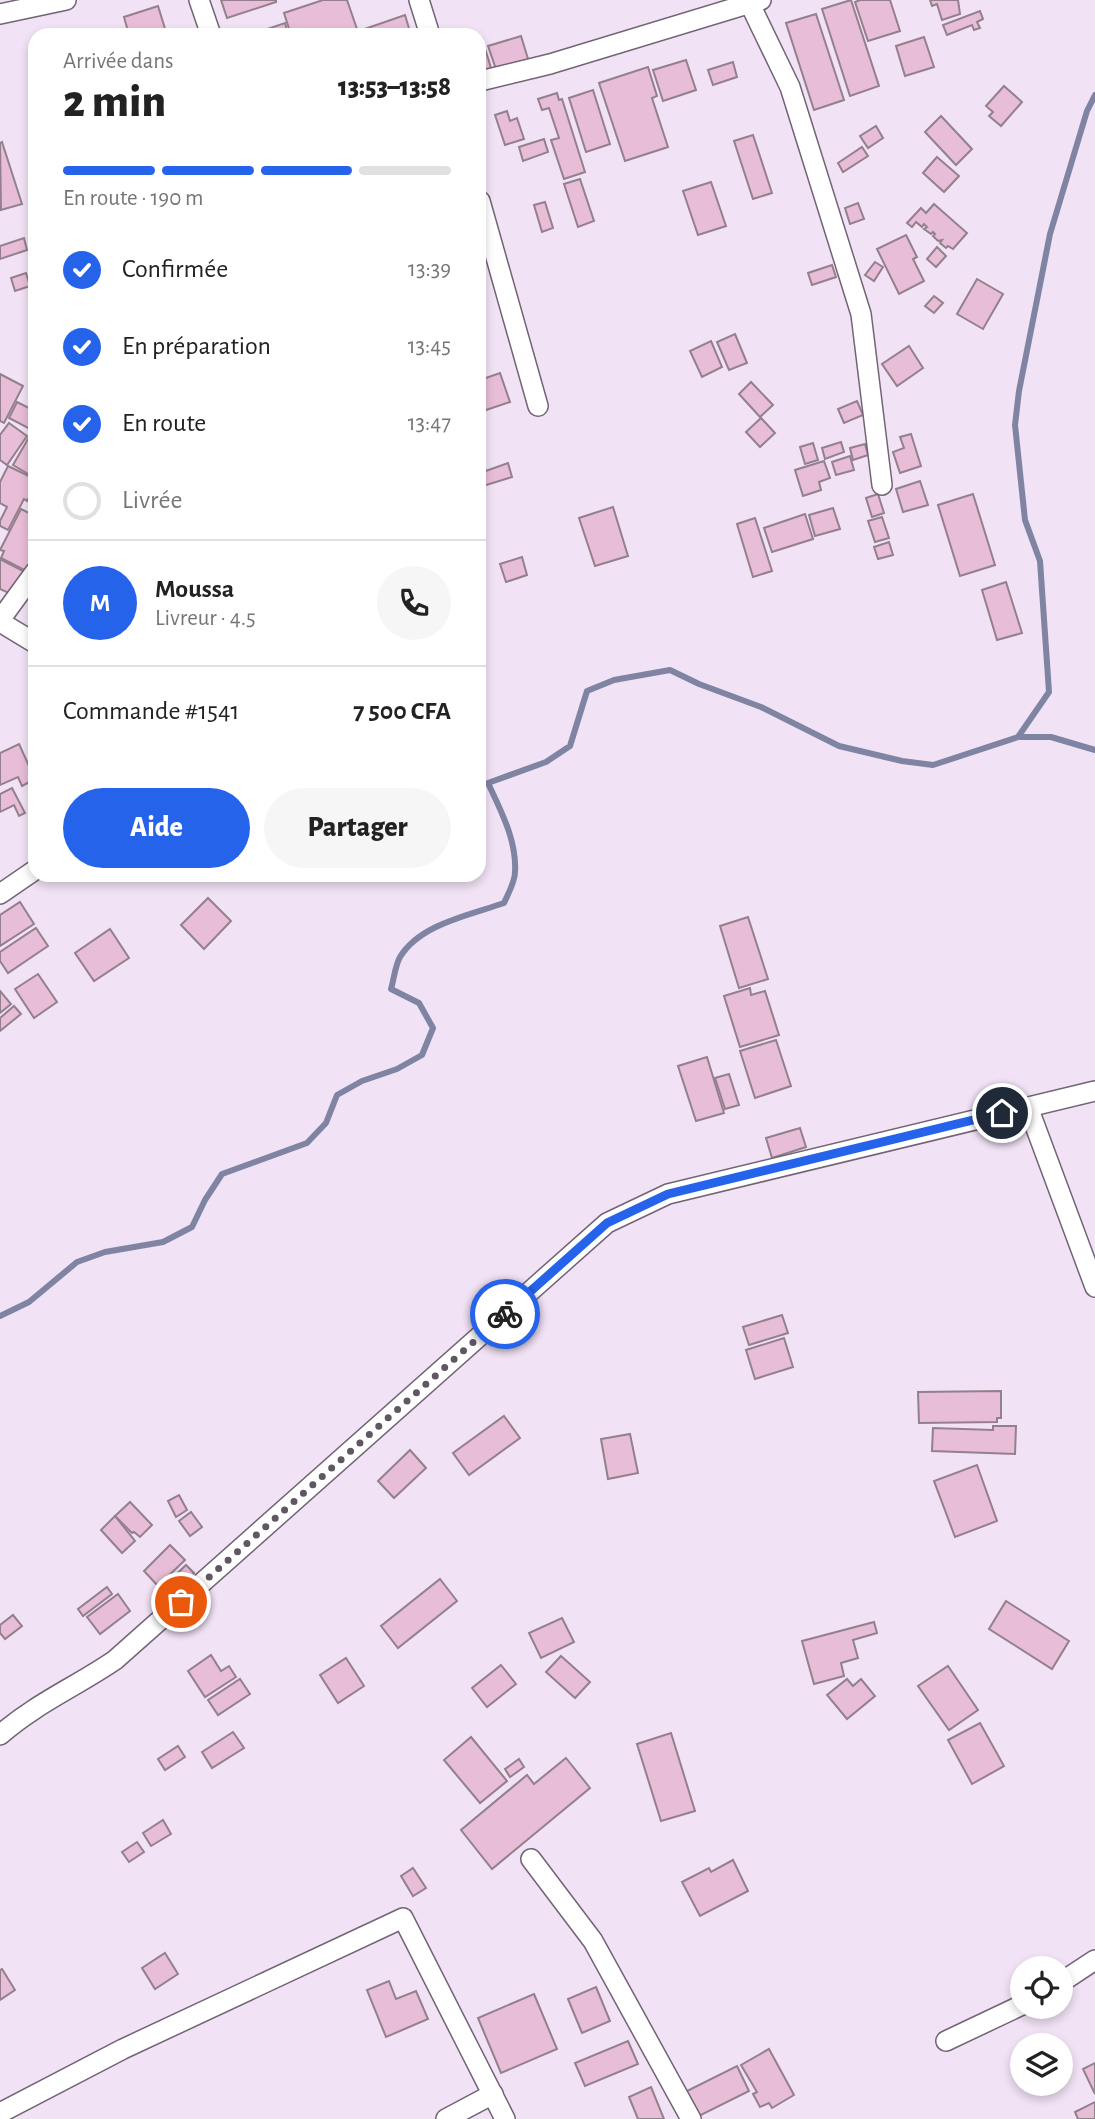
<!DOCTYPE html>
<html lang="fr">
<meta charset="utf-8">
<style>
body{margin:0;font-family:"Alegreya Sans",sans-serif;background:#f6f6f6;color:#222;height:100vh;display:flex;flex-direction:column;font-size:26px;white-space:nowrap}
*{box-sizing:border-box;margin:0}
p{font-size:23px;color:#767676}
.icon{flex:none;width:38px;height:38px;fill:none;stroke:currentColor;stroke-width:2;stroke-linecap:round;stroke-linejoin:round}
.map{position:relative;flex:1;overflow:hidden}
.sheet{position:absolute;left:28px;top:28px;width:458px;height:854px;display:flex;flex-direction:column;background:#fff;border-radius:21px;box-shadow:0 4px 10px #0003}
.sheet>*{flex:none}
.controls{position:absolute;left:1010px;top:1956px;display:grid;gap:14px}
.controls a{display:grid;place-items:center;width:63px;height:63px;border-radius:50%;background:#fff;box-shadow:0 4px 10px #0003;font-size:35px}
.pin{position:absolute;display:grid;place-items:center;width:60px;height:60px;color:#fff;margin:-30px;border:4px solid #fff;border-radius:50%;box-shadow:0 2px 7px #0007}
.courier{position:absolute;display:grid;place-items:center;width:70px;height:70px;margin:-35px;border:5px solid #2563eb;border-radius:50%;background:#fff;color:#222;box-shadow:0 2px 9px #0007}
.headline em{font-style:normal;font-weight:800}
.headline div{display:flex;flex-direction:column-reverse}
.headline{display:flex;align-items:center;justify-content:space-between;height:119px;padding:0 35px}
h1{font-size:46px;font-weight:800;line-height:52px}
.bar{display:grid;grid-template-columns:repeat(4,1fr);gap:10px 7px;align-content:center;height:84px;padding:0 35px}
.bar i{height:9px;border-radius:5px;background:#e0e0e0}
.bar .selected{background:#2563eb}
.bar p{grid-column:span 4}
.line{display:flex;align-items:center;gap:18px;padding:0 35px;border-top:2px solid #e0e0e0}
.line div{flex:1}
.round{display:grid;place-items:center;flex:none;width:74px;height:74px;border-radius:37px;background:#f6f6f6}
ol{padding:0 35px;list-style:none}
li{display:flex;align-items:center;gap:21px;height:77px}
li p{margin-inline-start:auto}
li .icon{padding:7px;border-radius:50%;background:#2563eb;color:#fff;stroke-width:4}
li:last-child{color:#767676}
li i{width:38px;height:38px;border:4px solid #e0e0e0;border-radius:50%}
.primary-button{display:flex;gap:14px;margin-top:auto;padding:14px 35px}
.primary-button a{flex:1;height:80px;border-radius:42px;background:#2563eb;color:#fff;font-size:28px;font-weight:800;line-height:80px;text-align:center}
.primary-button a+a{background:#f6f6f6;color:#222}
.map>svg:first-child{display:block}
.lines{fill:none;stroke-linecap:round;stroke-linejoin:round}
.stream{stroke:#7f84a3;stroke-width:6}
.building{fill:#e8bdd7;stroke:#94808c;stroke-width:2}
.minor-casing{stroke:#716475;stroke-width:22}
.minor{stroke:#fff;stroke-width:19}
.done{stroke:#5f5761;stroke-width:7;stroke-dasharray:0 12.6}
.route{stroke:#2563eb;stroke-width:9}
</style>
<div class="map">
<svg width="1095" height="2119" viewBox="0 0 1095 2119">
<rect width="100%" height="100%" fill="#f1e2f5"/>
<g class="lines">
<g class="stream">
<polyline points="1018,737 1049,692 1040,561 1025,520 1015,425 1019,391 1050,234 1087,111 1095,95"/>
<path d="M0 1316 29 1302 77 1262 105 1252 163 1242 192 1227 205 1200 222 1174 307 1143 326 1123 337 1095 362 1081 397 1069 422 1055 433 1028 419 1003 391 989C394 979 395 966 400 957 420 924 470 915 504 903 508 894 515 882 515 872 517 841 501 811 488 783L546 762 570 746 587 691 614 680 670 670 699 684 761 707 839 746 902 761 933 765 1018 737H1051L1095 750"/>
</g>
</g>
<g class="building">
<polygon points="221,0 276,0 276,2 227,18"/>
<polygon points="323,0 347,0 357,29 338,35 291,35 284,13"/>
<polygon points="851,0 879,86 850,96 822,9"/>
<polygon points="860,0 890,0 900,31 868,41 855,2"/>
<polygon points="930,0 958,0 960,14 942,20 937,4 932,6"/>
<polygon points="158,6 167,35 129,35 124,17"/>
<polygon points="980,11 983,19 977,22 980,28 974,30 972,25 947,35 943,25"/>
<polygon points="816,14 844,100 814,110 786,23"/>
<polygon points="405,15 411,35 360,35 359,31"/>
<polygon points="285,23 288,35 250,35"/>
<polygon points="521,36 529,62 497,72 488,46"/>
<polygon points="924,37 934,67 905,76 896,46"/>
<polygon points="482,39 492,71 480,75 480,40"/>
<polygon points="686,60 696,90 663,101 653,70"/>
<polygon points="733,62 737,77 713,85 708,70"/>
<polygon points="648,67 657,96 652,98 668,147 625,161 599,83"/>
<polygon points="1004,86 1022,102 1001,126 989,116 993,112 986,106"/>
<polygon points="593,90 610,144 586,152 569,98"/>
<polygon points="557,93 559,100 562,99 585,172 564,179 551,140 559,138 549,108 542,110 538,99"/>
<polygon points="507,111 510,121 517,118 524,139 505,145 495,115"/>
<polygon points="941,116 972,149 956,165 925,132"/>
<polygon points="876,126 883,138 868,148 860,136"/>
<polygon points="753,135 772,193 753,199 734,141"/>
<polygon points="544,139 548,152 523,161 519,147"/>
<polygon points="2,142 22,204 1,210 0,143"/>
<polygon points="862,147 868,156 843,172 838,163"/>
<polygon points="937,157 959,176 944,192 923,173"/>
<polygon points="580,179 594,221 578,227 564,184"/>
<polygon points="711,182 726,226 698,235 683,191"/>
<polygon points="545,202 553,228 542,232 534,205"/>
<polygon points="858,203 864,219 850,224 845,208"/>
<polygon points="934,204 967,233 953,249 948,246 946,248 940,243 942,240 938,241 933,236 935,234 933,232 931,234 924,229 927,227 924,224 922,227 916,222 912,227 907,223 921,208 926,213"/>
<polygon points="906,235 917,257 913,259 924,281 899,294 877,249"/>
<polygon points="24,238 27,250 0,259 0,246"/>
<polygon points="937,247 946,256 936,267 927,259"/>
<polygon points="875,262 883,267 874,281 865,275"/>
<polygon points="832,265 836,277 812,285 808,273"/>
<polygon points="26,273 30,286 15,291 11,278"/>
<polygon points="977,279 1003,294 983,329 957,314"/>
<polygon points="934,296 943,303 934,313 925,306"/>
<polygon points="735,334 747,363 729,370 717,342"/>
<polygon points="711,341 722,367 702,377 690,351"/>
<polygon points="909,346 923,368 897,386 882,364"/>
<polygon points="500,373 510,402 480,412 480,380"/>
<polygon points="0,374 23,386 4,423 0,421"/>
<polygon points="751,382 773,405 760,417 739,394"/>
<polygon points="857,401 863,415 844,423 838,409"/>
<polygon points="17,402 35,411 35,424 32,430 9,418"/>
<polygon points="761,418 775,433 760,447 746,432"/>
<polygon points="9,423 27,436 7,465 0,460 0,435"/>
<polygon points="911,434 921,466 900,473 893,452 904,448 900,437"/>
<polygon points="28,439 35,444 35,478 13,465"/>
<polygon points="841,442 844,452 825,459 822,448"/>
<polygon points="813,443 818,460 805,464 800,447"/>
<polygon points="865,444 868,455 853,460 850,448"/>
<polygon points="850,456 854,470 836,475 832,462"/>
<polygon points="824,461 830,478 819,482 821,490 803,496 795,470"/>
<polygon points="508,463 512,477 480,487 480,473"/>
<polygon points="8,466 35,479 35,485 27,501 24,499 8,530 0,526 0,521 7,507 0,503 0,482"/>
<polygon points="920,481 928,505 903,512 896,489"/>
<polygon points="878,494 884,513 872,517 866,498"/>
<polygon points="973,494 995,565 960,576 938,505"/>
<polygon points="613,507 628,556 595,566 579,518"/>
<polygon points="833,508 840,529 815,536 809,515"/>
<polygon points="21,509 35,516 35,564 30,573 1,558 4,551 0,550"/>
<polygon points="805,514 813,539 772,552 764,528"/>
<polygon points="882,517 889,538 875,542 868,521"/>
<polygon points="755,518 772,571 753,577 737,524"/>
<polygon points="889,542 893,555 878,559 874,547"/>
<polygon points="522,557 527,575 506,582 500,564"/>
<polygon points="0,559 25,572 13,595 0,589"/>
<polygon points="1006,582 1022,633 997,640 982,590"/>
<polygon points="19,744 35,779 22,786 18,777 0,785 0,753"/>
<polygon points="12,788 25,813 19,816 14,805 0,812 0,794"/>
<polygon points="208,898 231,921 204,949 181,925"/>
<polygon points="20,902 34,924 0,946 0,915"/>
<polygon points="748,917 768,979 739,988 720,926"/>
<polygon points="36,928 48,946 8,973 0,961 0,952"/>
<polygon points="110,929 129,958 94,981 75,953"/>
<polygon points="38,974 57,1002 34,1018 15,989"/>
<polygon points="750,988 751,995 765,991 779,1035 740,1047 724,996"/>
<polygon points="0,991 11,1004 0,1013"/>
<polygon points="14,1006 21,1014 0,1031 0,1018"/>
<polygon points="776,1040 791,1086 755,1098 740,1051"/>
<polygon points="707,1057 724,1113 696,1121 678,1066"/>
<polygon points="729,1074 739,1105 725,1109 715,1078"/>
<polygon points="800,1128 806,1147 772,1158 766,1138"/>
<polygon points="782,1315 788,1333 749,1345 743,1327"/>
<polygon points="784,1338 793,1367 755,1379 746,1350"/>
<polygon points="1001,1391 1001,1418 997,1418 997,1422 919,1423 918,1392"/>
<polygon points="504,1416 520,1438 469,1475 453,1453"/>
<polygon points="993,1426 1016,1426 1015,1454 932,1451 933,1428 993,1430"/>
<polygon points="630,1434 638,1473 608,1479 601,1439"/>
<polygon points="410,1450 426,1468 394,1498 378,1481"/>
<polygon points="977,1465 997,1521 955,1537 934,1481"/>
<polygon points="179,1495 187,1510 176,1517 168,1501"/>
<polygon points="130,1502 152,1525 140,1537 134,1532 132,1533 115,1516"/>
<polygon points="191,1512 202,1527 190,1536 179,1521"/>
<polygon points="115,1516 135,1541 122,1553 101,1530"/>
<polygon points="170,1545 185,1560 158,1586 144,1571"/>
<polygon points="186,1565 194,1573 170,1596 162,1588"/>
<polygon points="440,1579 457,1601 398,1648 381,1626"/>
<polygon points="107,1587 112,1594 83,1616 78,1609"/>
<polygon points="118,1594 130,1611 100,1634 87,1617"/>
<polygon points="1006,1601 1069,1641 1052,1669 989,1629"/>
<polygon points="13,1615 22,1626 5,1639 0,1633 0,1625"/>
<polygon points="562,1618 574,1642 541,1658 529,1633"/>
<polygon points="874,1622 877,1633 853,1640 858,1658 841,1663 844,1676 814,1684 802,1641"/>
<polygon points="211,1655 221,1671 229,1666 236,1677 205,1697 188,1671"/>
<polygon points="561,1656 590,1682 575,1698 546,1672"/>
<polygon points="346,1658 364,1686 338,1703 320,1675"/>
<polygon points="501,1665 516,1684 487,1707 472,1688"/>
<polygon points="948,1666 978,1710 949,1730 918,1686"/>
<polygon points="240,1679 250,1694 218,1715 208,1700"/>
<polygon points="847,1679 853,1686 861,1679 875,1696 847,1719 827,1695"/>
<polygon points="980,1723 1004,1766 972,1784 948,1740"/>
<polygon points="233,1732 244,1748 212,1768 202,1752"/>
<polygon points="671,1733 695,1811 661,1821 637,1744"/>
<polygon points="471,1737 507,1781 480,1803 444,1760"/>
<polygon points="178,1746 185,1757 165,1770 158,1759"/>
<polygon points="566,1758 590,1788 492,1869 461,1830 527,1775 534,1784"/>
<polygon points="519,1759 524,1767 510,1777 505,1769"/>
<polygon points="163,1820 171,1834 151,1846 143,1833"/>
<polygon points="137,1842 144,1852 129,1862 122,1852"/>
<polygon points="733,1860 748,1891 700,1916 682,1882 709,1868 711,1872"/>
<polygon points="413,1868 426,1888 413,1896 401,1876"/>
<polygon points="165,1953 178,1974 155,1989 142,1968"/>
<polygon points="2,1969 15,1990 0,2000 0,1970"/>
<polygon points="389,1981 396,1999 416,1991 428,2019 386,2037 367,1990"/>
<polygon points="596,1987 610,2021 582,2033 568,1999"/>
<polygon points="534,1994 557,2049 501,2073 478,2018"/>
<polygon points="628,2041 638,2064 585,2086 575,2063"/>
<polygon points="769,2049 794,2095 772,2108 769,2103 760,2107 753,2094 757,2092 741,2065"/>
<polygon points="1095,2063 1095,2094 1083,2069"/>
<polygon points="737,2066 749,2091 697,2117 685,2092"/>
<polygon points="651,2087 664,2119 638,2119 629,2097"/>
<polygon points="1095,2102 1095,2119 1078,2119 1075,2112"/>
</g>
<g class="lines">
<g class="minor-casing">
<g id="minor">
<polyline points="199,0 211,35"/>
<polyline points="419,0 430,35"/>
<polyline points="748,0 790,87 861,314 882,485"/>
<polyline points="0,14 66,0"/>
<polyline points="480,81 550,64 761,0"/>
<polyline points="480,201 538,406"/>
<polyline points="0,620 35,572"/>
<polyline points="0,622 35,643"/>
<polyline points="0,894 35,870"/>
<polyline points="1028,1107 1095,1287"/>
<path d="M0 1735C35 1704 77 1686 115 1660L607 1223 668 1194 1095 1091"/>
<polyline points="531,1859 593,1941 691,2119"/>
<polyline points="1060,1983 1095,1960"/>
<polyline points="946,2041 1022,2005"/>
<polyline points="0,2113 123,2049 403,1918 505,2119"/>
<polyline points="446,2119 493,2094"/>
</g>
</g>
<use href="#minor" class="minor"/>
</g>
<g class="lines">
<polyline class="done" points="181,1602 505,1314"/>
<polyline class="route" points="505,1314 607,1223 668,1194 1002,1113"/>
</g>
</svg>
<div class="controls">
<a><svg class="icon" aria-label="locate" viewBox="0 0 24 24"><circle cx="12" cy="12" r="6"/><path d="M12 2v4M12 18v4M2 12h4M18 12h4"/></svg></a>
<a><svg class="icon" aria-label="layers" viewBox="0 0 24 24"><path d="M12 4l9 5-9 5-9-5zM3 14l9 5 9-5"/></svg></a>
</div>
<div class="pin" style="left:181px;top:1602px;background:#ea580c"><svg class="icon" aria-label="bag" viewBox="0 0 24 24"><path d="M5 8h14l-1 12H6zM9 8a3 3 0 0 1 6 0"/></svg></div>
<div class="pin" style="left:1002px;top:1113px;background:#1f2937"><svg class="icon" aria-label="home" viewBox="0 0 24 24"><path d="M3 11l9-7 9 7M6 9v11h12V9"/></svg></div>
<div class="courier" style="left:505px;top:1314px"><svg class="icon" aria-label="bike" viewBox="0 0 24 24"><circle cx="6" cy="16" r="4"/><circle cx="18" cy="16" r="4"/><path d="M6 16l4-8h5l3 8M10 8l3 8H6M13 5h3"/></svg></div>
<section class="sheet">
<div class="headline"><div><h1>2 min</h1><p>Arrivée dans</p></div><em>13:53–13:58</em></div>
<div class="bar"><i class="selected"></i><i class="selected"></i><i class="selected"></i><i></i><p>En route · 190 m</p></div>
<ol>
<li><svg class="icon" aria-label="check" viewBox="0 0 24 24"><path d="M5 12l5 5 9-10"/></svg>Confirmée<p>13:39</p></li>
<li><svg class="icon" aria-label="check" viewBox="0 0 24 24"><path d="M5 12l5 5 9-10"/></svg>En préparation<p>13:45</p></li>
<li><svg class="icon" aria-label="check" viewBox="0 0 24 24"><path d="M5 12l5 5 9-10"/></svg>En route<p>13:47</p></li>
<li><i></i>Livrée</li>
</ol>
<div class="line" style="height:126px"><b class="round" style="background:#2563eb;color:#fff">M</b><div><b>Moussa</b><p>Livreur · 4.5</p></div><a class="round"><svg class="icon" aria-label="phone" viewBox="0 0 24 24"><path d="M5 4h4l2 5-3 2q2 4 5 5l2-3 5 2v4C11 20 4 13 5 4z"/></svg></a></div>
<div class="line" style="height:91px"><div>Commande #1541</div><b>7 500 CFA</b></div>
<div class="primary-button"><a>Aide</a><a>Partager</a></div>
</section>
</div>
